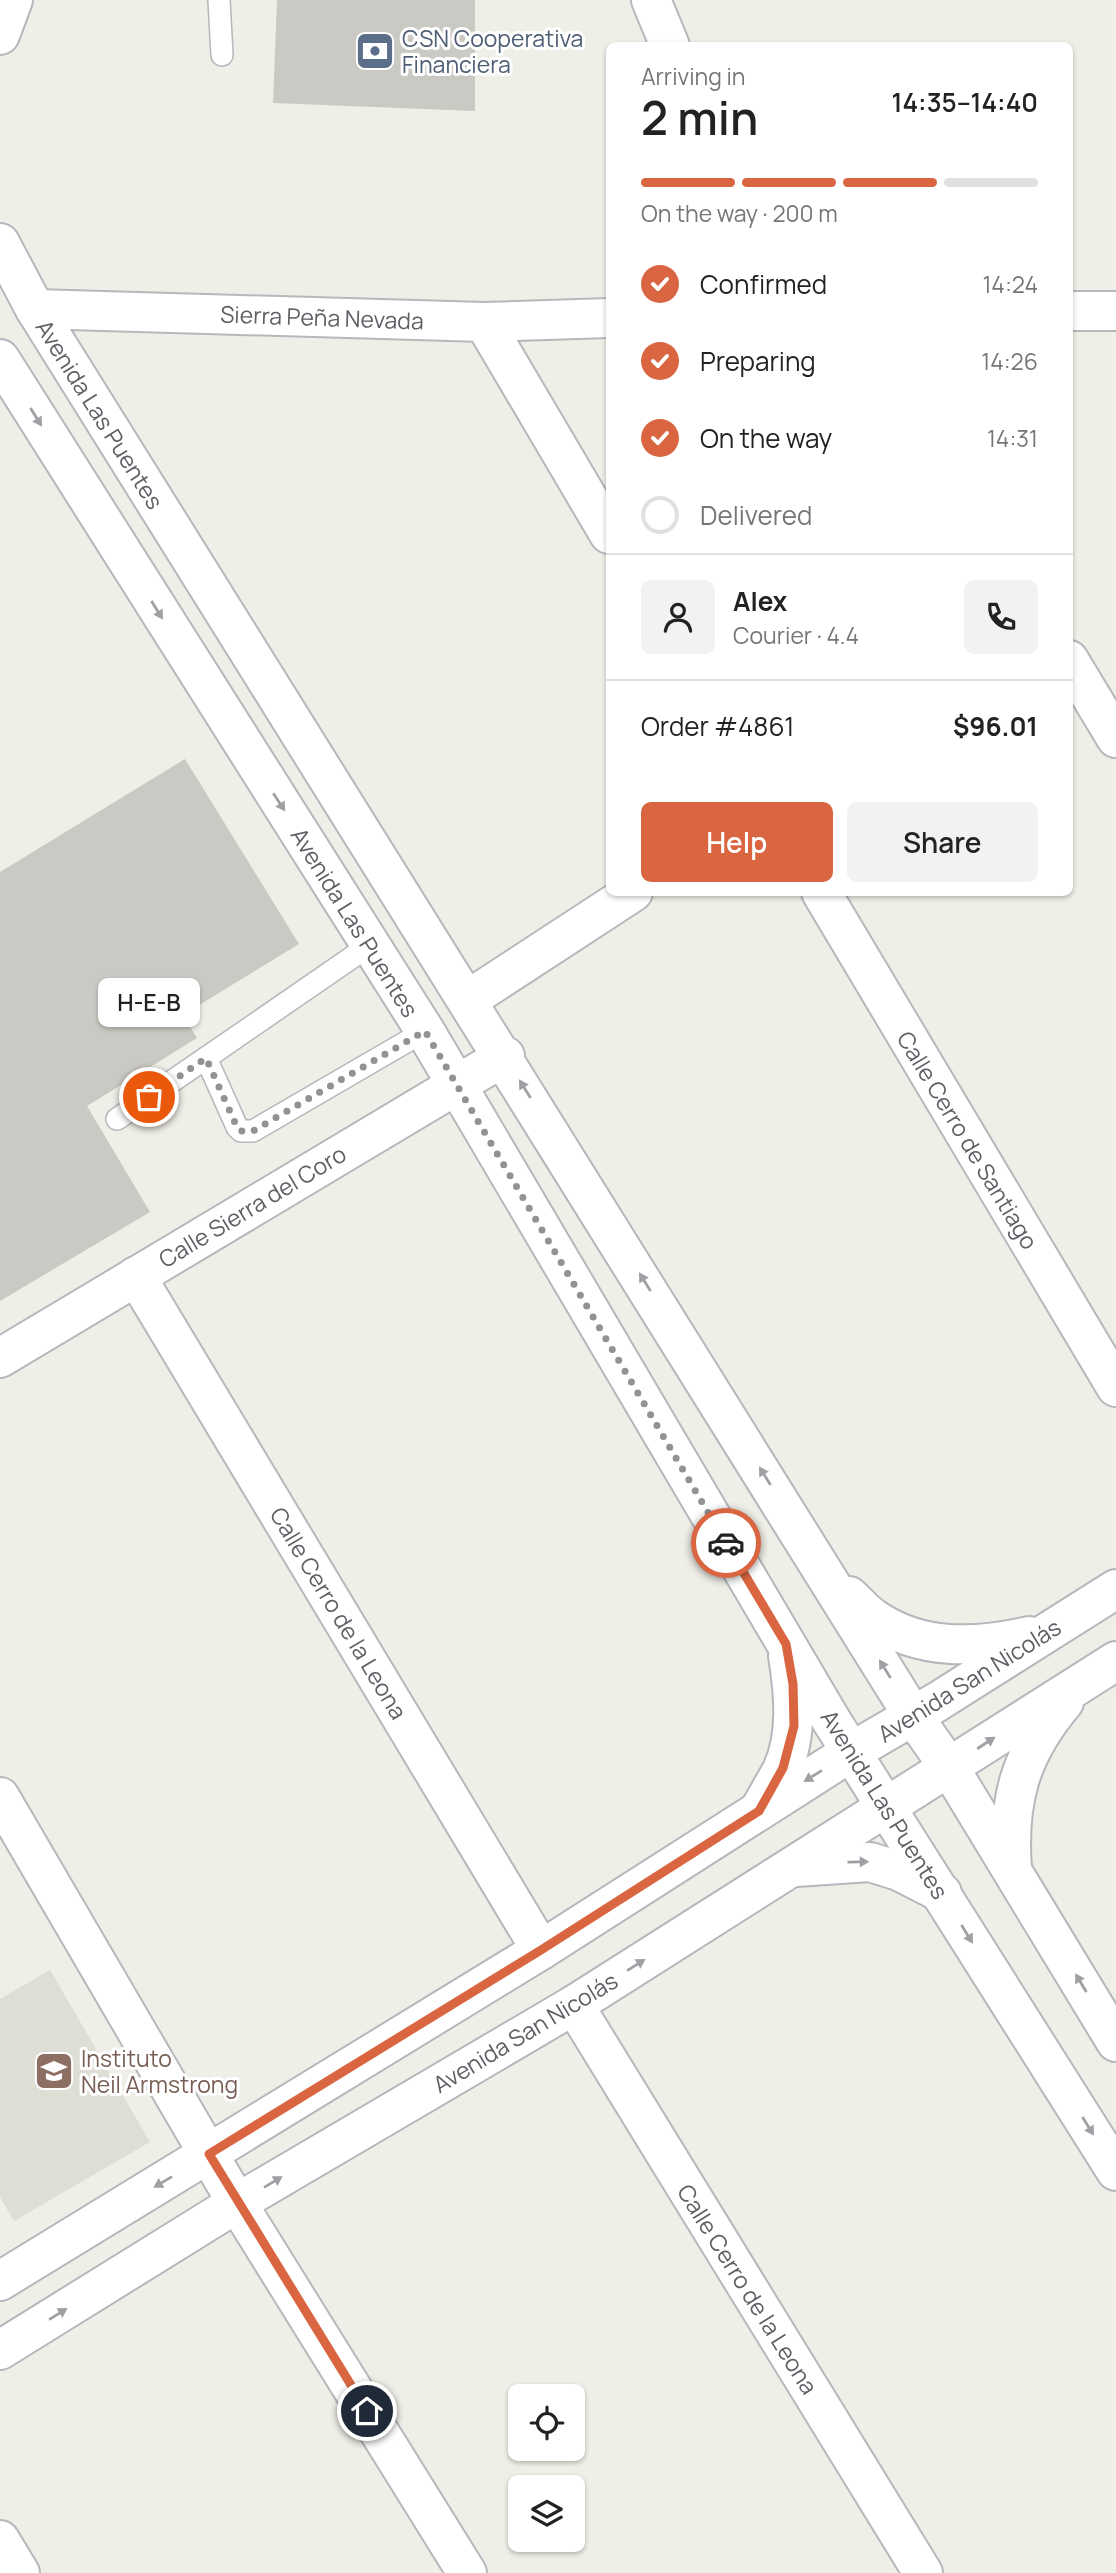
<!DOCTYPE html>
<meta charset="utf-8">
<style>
body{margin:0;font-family:Manrope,sans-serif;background:#f2f2f2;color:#222;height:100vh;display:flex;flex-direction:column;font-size:26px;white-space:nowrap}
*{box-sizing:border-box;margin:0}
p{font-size:23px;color:#767676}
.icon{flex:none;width:38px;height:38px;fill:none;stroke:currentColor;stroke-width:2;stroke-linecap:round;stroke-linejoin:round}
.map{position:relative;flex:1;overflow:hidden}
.drawer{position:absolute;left:606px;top:42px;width:467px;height:854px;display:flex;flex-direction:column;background:#fff;border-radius:10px;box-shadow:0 2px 5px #0004}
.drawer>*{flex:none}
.fabs{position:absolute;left:508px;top:2384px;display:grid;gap:14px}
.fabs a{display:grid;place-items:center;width:77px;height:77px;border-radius:10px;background:#fff;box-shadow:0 2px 5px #0004;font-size:35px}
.pin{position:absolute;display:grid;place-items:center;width:60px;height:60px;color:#fff;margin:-30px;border:4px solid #fff;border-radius:50%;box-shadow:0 2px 7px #0007}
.courier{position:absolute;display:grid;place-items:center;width:70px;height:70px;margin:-35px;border:5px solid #da6641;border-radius:50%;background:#fff;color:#222;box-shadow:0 2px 9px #0007}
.bubble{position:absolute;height:49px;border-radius:10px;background:#fff;box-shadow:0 2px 5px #0004;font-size:23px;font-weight:600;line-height:49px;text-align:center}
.overview em{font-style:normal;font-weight:600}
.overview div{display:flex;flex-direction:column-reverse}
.overview{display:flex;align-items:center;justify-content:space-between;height:119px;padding:0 35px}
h1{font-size:46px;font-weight:600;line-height:52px}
.bar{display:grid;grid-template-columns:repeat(4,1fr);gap:10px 7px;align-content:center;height:84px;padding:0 35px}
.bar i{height:9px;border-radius:5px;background:#e0e0e0}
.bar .active{background:#da6641}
.bar p{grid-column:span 4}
.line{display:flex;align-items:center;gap:18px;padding:0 35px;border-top:2px solid #e0e0e0}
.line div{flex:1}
.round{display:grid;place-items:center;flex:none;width:74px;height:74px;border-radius:10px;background:#f2f2f2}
ol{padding:0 35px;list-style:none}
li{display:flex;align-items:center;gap:21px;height:77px}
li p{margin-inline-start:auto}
li .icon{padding:7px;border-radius:50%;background:#da6641;color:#fff;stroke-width:4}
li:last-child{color:#767676}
li i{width:38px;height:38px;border:4px solid #e0e0e0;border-radius:50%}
.action{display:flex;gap:14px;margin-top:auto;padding:14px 35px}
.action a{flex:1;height:80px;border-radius:10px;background:#da6641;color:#fff;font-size:28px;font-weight:600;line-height:80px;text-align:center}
.action a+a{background:#f2f2f2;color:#222}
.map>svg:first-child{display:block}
.education{fill:#dfded5}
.building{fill:#cac9c3}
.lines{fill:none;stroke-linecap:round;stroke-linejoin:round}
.lane-casing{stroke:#b7b7bc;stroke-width:24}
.street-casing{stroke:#b7b7bc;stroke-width:42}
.secondary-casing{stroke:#b5b7bc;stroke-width:42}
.lane{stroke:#fff;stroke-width:21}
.street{stroke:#fff;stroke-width:38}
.secondary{stroke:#fff;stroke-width:38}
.oneway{fill:#9ea0a3}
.done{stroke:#919292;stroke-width:7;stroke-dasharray:0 12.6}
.route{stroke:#da6641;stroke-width:9}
.labels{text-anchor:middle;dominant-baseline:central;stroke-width:6;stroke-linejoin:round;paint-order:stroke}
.service-label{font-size:23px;fill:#4e5e75;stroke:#fff;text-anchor:start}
.street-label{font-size:23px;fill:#5e6065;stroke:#fff}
.education-label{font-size:23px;fill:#785e54;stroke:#fff;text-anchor:start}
</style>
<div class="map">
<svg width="1116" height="2573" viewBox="0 0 1116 2573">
<rect width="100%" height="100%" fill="#efeee7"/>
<polygon class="education" points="50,1970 150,2142 14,2221 0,2197 0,1999"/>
<g class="building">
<polygon points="277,0 475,0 475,111 273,103"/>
<polygon points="185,759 299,944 183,1015 197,1038 87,1106 150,1212 0,1301 0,872"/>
</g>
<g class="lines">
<g class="lane-casing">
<g id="lane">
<polyline points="219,0 222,55"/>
<polyline points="206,1058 370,945"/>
<polyline points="117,1119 206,1058 237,1127 241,1131 253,1131 425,1031"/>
</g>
</g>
<g class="street-casing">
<g id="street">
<polyline points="651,0 670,46"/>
<polyline points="35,309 484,322 609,318"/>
<polyline points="1069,311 1116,311"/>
<polyline points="484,322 609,534"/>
<polyline points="1069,660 1116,738"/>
<polyline points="821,892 1116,1387"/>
<polyline points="469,999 633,892"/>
<polyline points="136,1276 541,1950"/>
<polyline points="0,1358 505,1056"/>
<polyline points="0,1797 237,2203 467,2573"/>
<polyline points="574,2005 923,2573"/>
<polyline points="0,2540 20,2573"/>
</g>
</g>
<g class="secondary-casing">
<g id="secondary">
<polyline points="0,35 13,0"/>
<path d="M0 243 35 309C328 778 624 1245 913 1716L949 1767 1116 2042"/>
<polyline points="0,359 425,1031 831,1720 1116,2171"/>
<path d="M849 1596C857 1603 864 1612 873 1618 920 1651 976 1648 1029 1636"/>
<path d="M760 1809C767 1796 775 1783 782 1770 798 1735 794 1693 788 1656"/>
<polyline points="796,1867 870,1862 899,1871 942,1893"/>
<path d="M1012 1869C1007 1801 1020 1754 1064 1702"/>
<polyline points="0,2281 541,1950 851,1752 937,1702 1116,1589"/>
<polyline points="0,2350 237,2203 574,2005 1116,1661"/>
</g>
</g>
<use href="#lane" class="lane"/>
<use href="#street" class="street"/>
<use href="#secondary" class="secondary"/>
</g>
<defs><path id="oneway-solid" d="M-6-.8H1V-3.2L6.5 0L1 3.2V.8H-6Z" transform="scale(1.75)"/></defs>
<g class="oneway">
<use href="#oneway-solid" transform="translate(36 417) rotate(58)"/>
<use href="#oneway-solid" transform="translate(157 610) rotate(58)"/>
<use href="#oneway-solid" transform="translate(279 802) rotate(57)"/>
<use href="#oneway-solid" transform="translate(525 1089) rotate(-122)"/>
<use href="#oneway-solid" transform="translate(645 1282) rotate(-122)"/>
<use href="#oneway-solid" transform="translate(765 1476) rotate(-122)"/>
<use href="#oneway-solid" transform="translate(885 1669) rotate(-122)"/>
<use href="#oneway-solid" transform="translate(986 1743) rotate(-33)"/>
<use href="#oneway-solid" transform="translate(813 1776) rotate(148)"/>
<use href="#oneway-solid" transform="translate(858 1862) rotate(-1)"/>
<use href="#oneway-solid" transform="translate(967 1934) rotate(58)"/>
<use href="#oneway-solid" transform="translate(636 1965) rotate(-32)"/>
<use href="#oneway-solid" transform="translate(1081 1983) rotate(-121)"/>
<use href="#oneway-solid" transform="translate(1088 2126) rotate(58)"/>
<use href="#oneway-solid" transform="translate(163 2182) rotate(149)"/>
<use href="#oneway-solid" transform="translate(273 2182) rotate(-31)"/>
<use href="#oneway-solid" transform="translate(58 2314) rotate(-32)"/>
</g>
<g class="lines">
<polyline class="done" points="149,1097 206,1058 237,1127 241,1131 253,1131 425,1031 726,1543"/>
<polyline class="route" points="367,2411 209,2154 541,1950 759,1811 783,1768 794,1726 793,1684 786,1644 726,1543"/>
</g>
<defs>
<g id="bank-square" transform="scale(2.0125)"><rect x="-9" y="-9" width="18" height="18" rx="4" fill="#5c6f8a" stroke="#fff"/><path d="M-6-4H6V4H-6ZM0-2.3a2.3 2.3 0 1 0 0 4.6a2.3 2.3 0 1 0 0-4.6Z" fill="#fff"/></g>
<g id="school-square" transform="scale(2.0125)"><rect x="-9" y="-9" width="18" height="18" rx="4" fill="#8d6e63" stroke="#fff"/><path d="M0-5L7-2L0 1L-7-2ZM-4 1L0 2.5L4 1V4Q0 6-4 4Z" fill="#fff"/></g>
</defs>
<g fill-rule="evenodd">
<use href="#bank-square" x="375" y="51"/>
<use href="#school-square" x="54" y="2071"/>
</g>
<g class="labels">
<g class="service-label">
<text x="402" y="38">CSN Cooperativa<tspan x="402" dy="26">Financiera</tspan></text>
</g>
<g class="street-label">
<text transform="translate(322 317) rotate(2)">Sierra Peña Nevada</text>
<text transform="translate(100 414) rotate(58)">Avenida Las Puentes</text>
<text transform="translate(355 922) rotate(58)">Avenida Las Puentes</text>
<text transform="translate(968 1140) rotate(59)">Calle Cerro de Santiago</text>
<text transform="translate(252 1206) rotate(-31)">Calle Sierra del Coro</text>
<text transform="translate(339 1613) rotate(59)">Calle Cerro de la Leona</text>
<text transform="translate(969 1680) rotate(-32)">Avenida San Nicolás</text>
<text transform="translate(885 1804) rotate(58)">Avenida Las Puentes</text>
<text transform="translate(525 2032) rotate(-31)">Avenida San Nicolás</text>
<text transform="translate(748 2289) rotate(58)">Calle Cerro de la Leona</text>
</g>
<g class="education-label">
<text x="81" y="2058">Instituto<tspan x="81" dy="26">Neil Armstrong</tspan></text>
</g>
</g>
</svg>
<div class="fabs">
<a><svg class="icon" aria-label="locate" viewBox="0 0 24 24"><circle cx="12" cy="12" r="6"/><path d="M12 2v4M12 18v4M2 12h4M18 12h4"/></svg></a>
<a><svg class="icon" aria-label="layers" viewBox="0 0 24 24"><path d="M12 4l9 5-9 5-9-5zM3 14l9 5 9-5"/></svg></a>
</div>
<div class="pin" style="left:149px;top:1097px;background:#ea580c"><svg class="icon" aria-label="bag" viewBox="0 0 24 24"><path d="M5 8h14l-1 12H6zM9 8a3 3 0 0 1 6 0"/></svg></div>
<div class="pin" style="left:367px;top:2411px;background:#1f2937"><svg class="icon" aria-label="home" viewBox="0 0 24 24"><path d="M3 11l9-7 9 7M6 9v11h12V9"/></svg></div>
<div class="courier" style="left:726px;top:1543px"><svg class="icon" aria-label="car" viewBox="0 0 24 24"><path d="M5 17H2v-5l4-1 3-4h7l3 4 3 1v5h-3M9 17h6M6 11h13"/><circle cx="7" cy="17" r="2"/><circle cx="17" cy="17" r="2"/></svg></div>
<div class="bubble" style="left:98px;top:978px;width:102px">H-E-B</div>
<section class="drawer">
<div class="overview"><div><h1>2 min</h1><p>Arriving in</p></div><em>14:35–14:40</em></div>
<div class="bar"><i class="active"></i><i class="active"></i><i class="active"></i><i></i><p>On the way · 200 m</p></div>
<ol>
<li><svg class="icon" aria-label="check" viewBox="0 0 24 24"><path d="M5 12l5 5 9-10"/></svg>Confirmed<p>14:24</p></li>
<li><svg class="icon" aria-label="check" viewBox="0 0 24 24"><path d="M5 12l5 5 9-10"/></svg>Preparing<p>14:26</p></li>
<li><svg class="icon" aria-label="check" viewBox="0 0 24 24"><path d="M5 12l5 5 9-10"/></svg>On the way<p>14:31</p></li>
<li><i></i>Delivered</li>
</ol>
<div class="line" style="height:126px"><a class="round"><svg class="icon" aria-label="person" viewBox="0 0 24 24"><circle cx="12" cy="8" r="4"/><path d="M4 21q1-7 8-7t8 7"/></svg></a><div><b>Alex</b><p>Courier · 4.4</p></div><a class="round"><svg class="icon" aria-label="phone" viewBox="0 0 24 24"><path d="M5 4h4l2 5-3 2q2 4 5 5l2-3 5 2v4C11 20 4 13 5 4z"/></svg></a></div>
<div class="line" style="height:91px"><div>Order #4861</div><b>$96.01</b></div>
<div class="action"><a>Help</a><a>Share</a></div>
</section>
</div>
